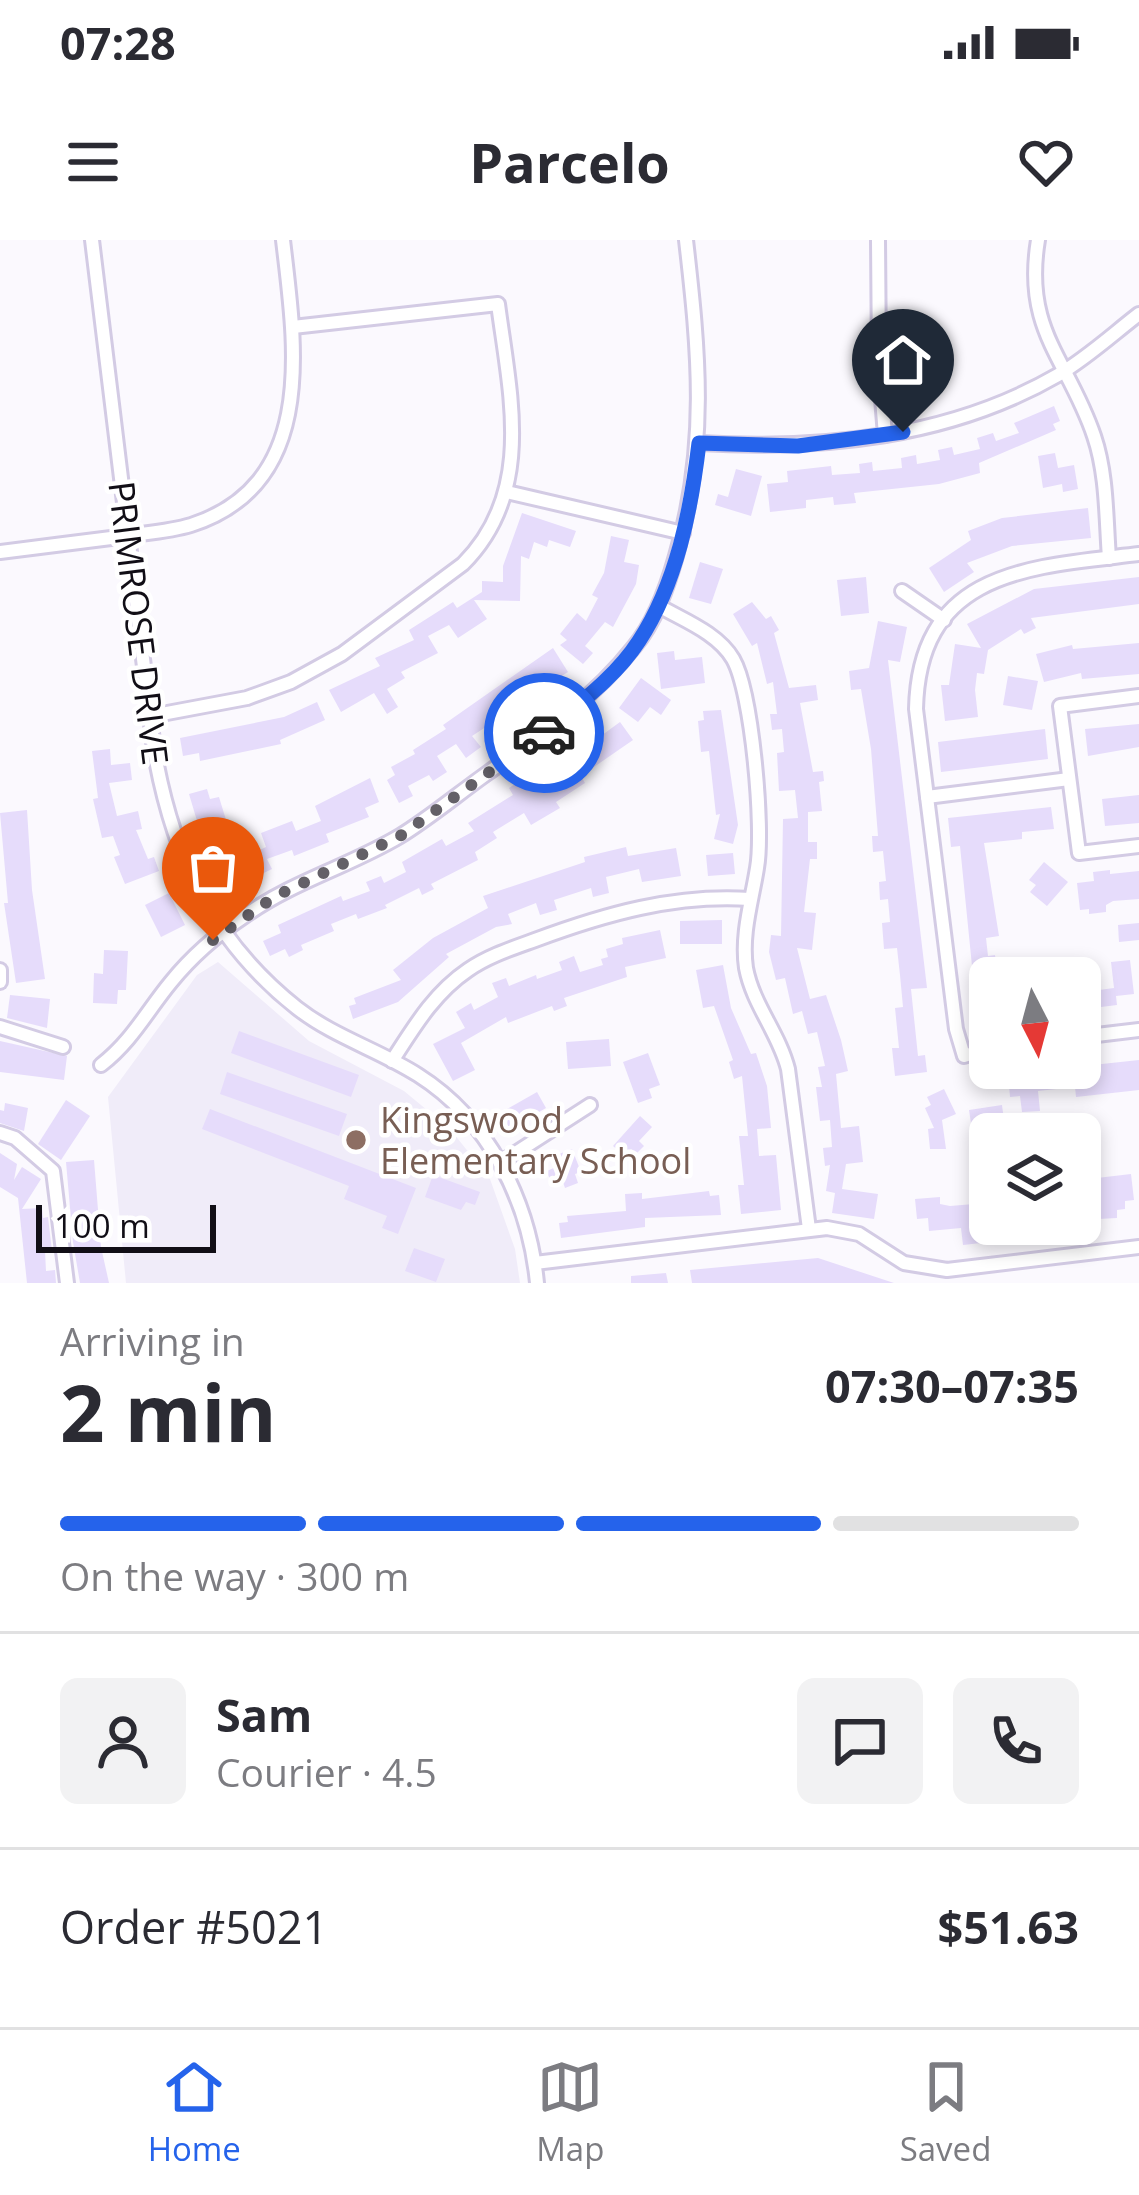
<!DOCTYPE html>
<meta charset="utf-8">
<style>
body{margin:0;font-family:"Open Sans",sans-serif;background:#f2f2f3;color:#2b2b33;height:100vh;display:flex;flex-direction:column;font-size:45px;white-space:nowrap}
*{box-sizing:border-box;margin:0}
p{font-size:39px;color:#7c7c81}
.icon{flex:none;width:66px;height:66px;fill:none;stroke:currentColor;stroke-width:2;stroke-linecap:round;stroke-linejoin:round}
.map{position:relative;height:1043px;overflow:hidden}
.panel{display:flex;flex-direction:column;background:#fff;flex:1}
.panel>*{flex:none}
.needle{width:78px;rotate:174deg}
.fabs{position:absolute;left:969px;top:717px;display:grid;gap:24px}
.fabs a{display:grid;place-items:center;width:132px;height:132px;border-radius:18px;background:#fff;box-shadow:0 6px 18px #0003;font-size:60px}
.scale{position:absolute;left:36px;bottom:30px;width:180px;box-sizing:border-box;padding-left:12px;border:6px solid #110e16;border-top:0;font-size:33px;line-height:42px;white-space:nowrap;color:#110e16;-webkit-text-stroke:9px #fff;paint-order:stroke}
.pin{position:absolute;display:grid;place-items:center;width:102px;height:102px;color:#fff;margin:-123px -51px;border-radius:50% 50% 50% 0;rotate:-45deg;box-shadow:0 0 12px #0007}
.pin .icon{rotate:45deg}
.courier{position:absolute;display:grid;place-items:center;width:120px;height:120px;margin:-60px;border:9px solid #2563eb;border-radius:50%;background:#fff;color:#222;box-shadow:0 3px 15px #0007}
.head em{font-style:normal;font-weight:700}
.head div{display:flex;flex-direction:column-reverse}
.head{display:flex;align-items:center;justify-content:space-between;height:204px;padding:0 60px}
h1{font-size:78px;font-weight:700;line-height:90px}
.bar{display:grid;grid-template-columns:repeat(4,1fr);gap:18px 12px;align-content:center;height:144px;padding:0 60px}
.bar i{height:15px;border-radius:9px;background:#e1e1e2}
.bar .selected{background:#2563eb}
.bar p{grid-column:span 4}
.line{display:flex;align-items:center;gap:30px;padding:0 60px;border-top:3px solid #e1e1e2}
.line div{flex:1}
.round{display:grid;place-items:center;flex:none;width:126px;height:126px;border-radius:18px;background:#f2f2f3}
.status{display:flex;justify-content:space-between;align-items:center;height:84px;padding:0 60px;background:#fff;direction:ltr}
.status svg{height:33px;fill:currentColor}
header{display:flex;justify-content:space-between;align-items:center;height:156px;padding:0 60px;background:#fff;font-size:54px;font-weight:700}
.tabs{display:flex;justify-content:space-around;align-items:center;height:168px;border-top:3px solid #e1e1e2;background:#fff;font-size:33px;color:#7c7c81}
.tabs a{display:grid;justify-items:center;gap:6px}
.tabs .selected{color:#2563eb}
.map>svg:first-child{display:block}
.built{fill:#f0ecf9}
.building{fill:#e6dcfb}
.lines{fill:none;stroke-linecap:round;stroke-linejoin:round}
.minor-casing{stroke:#d3cbe4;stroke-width:18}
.minor{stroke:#fff;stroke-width:12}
.done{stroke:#636067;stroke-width:12;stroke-dasharray:0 21.6}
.route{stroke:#2563eb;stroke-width:15}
.education-dot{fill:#8d6e63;stroke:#fff;stroke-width:4.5}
.labels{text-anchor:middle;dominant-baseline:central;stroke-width:9;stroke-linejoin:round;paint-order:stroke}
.street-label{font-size:36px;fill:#110e16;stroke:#fff}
.education-label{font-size:36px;fill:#785e54;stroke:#fff;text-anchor:start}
</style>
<div class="status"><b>07:28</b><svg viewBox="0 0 49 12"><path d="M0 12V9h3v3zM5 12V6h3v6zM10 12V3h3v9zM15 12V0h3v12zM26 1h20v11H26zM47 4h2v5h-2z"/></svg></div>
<header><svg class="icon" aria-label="menu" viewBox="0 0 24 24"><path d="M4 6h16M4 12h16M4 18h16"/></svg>Parcelo<svg class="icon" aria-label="heart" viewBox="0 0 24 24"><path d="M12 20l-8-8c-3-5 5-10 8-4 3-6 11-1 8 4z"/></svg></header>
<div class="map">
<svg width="1139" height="1043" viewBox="0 0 1139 1043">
<rect width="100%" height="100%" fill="#fbf9fe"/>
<polygon class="built" points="218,722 309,801 404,851 450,889 490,939 515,1009 520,1043 126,1043 108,857 197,735"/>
<g class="building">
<polygon points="1054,166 1060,181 1053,184 1056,190 979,223 980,233 939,244 854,253 856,263 834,265 833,257 806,260 806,268 770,272 767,244 788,242 787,231 831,226 832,235 860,233 859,224 872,222 873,231 902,228 901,218 916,215 917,224 940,220 938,210 952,207 954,215 980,209 977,198 993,193 996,201 1019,193 1014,183"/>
<polygon points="1055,213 1058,228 1074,225 1078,249 1063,252 1062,244 1043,248 1038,216"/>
<polygon points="736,229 762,236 751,276 715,265 718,254 728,257"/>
<polygon points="1088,268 1091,298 1012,306 967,323 974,332 944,352 929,328 971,300 968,291 1002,278"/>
<polygon points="522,273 576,291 570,307 549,300 547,307 534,302 529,319 521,316 520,361 474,360 487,379 458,398 449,385 428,396 438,413 401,432 405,438 387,449 398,467 387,474 374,453 341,472 329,450 380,426 375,418 414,400 409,390 453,362 457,368 482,352 482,341 503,342 503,326"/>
<polygon points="611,296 629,300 624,322 639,325 636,344 613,387 605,382 585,406 593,413 583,424 560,405 567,400 560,394 577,373 586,381 598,358 592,355 604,333"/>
<polygon points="700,322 723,329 711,364 689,358"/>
<polygon points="866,337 869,373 841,376 837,340"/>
<polygon points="1139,337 1139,364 1031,378 1036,388 1024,394 1021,389 988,410 984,434 977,433 975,450 978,477 945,481 941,445 949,445 955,404 981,408 967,384 1034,349"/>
<polygon points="752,362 766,379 771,376 779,390 774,393 789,448 816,445 818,460 800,463 813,532 823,531 824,541 819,542 822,571 808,572 808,602 817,602 817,619 810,619 804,672 816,673 812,710 797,708 810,759 826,755 841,800 848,831 836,834 841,888 859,886 863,922 846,924 842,949 878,954 874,979 832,973 835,953 826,951 830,925 825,926 823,908 832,907 830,880 820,881 816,847 822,847 818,827 825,826 817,792 808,794 802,771 793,774 785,738 776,740 769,712 771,695 781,696 783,579 798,578 795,550 779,551 777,513 784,512 782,489 772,490 770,474 777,474 773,442 767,444 757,403 752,406 733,374"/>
<polygon points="878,381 907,387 900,422 888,420 927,748 911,749 918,816 925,815 927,832 895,836 892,808 899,808 895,768 903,767 900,735 897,708 884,709 882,683 890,682 888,659 880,660 879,642 886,641 883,611 873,612 872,596 878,596 871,509 861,449 851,450 849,431 869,428"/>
<polygon points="1139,403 1139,434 1082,439 1081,433 1044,442 1036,414 1072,405 1073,409"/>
<polygon points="553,408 568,432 546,446 552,456 538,465 534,456 507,473 513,483 501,491 495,481 472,496 481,507 466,518 456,504 437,516 447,532 433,541 429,535 408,546 413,556 399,563 387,540 395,535 391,527 415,514 413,510 446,489 443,485"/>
<polygon points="674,411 675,420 702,417 705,443 661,449 657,413"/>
<polygon points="1008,436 1038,441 1032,470 1003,465"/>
<polygon points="641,438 671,460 661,475 650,467 638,482 619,468"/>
<polygon points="317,462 325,480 280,500 281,504 200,521 199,513 183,516 180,498 284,477"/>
<polygon points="721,470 738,585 733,604 714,599 720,574 716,575 709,511 701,512 698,481 704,480 703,471"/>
<polygon points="620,482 633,500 581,536 585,543 556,562 560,568 531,585 524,573 493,592 497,598 475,612 478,620 431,644 434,649 422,655 419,648 385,665 387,668 358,679 356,674 331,684 334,691 301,705 303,710 289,717 285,709 270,716 263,701 281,693 278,685 341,656 343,661 370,651 366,642 381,636 384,643 406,632 402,622 442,599 446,606 474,591 468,583 513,555 509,548 521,540 525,546 554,529 549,522 563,513 568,520"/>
<polygon points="1139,484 1139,507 1088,516 1085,489"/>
<polygon points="1045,489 1048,519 941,532 938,502"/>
<polygon points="110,509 111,525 130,523 132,540 109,543 117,576 138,571 142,589 136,590 148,619 154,617 159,631 125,644 114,617 120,615 113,596 102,598 93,559 98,558 92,511"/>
<polygon points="370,538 379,562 365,568 369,577 326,594 329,602 294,616 292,610 267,619 272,629 229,650 219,630 266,607 261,593 292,581 296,591 321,581 315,566"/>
<polygon points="207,549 210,559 219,557 230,593 203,601 189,554"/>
<polygon points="1139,555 1139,583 1105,586 1102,559"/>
<polygon points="1051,567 1054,589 1022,592 1022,599 984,603 999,696 986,698 988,716 995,715 998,738 990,738 990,744 974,746 960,606 951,607 948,578"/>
<polygon points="27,570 32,650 45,739 16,743 4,663 8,663 0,573"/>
<polygon points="626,607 628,616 676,608 681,636 642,642 639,629 606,637 609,653 593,657 591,648 554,660 557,670 540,675 536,663 508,674 512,684 496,687 446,714 449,717 398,762 353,779 349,766 356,764 354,758 401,740 393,730 433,698 488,668 483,656 585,622 584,617"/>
<polygon points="733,613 735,634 708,636 706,615"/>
<polygon points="1044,622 1068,642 1047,666 1030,652 1036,645 1029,640"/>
<polygon points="1110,630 1110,634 1139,631 1139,659 1113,661 1106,665 1106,672 1089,674 1089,669 1080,670 1077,643 1094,641 1093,632"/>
<polygon points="169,653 185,685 161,697 145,665"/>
<polygon points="722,680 722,704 680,704 680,681"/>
<polygon points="1139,683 1139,700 1119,702 1118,685"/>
<polygon points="660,690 666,718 625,727 627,737 564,758 567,766 554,771 552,766 508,783 506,777 461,803 475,830 453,841 433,804 465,788 456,772 471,763 474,770 498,757 492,743 506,738 509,746 536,735 537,739 562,730 559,722 574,716 580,732 603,725 601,719 608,717 606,709 623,704 622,698"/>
<polygon points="104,710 128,711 126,750 118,750 117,764 93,763 94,733 103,734"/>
<polygon points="1130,720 1134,754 1116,756 1117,765 1101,767 1099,750 1114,748 1111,722"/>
<polygon points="1054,724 1055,738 1032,738 1031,726"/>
<polygon points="723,725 731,768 751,814 756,813 767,846 771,888 757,889 759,916 776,915 781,970 741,974 738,945 744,945 739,896 748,896 742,836 734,839 729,822 733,820 714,766 703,768 696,730"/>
<polygon points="10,755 50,759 47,788 7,778"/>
<polygon points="239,791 359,835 351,857 231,813"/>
<polygon points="609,799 611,826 568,829 566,802"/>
<polygon points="0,801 67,816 64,840 0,832"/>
<polygon points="648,813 660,845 649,849 652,858 638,863 623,822"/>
<polygon points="1139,820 1139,850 1076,857 1075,847 1038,851 1040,871 1022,872 1020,856 1010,857 1008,834"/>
<polygon points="227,832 347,874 339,896 220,854"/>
<polygon points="944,849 956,874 942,880 946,909 930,909 928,889 934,888 925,868 931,865 927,857"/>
<polygon points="537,852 546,868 510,889 500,873"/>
<polygon points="66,860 90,876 61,920 38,904"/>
<polygon points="5,863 28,868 24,891 0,883 0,870 4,871"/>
<polygon points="1002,865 1005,888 972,890 969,870"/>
<polygon points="210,869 416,948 398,994 382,988 387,976 344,959 349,946 202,889"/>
<polygon points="640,876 652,887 639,901 644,906 636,914 631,909 625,916 613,906"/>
<polygon points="572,909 581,932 575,934 578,943 565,948 563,942 552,946 547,931 558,926 554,916"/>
<polygon points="0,913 17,924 14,940 22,927 41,939 22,969 42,968 43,978 48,977 52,1011 45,1011 46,1031 55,1030 56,1043 27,1043 18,958 0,947"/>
<polygon points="94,920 101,1007 109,1043 80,1043 73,1002 66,922"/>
<polygon points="1131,934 1134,960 1125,961 1125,969 1117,970 1117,978 1080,980 1080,940"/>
<polygon points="433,935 480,952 475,965 466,962 461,970 425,957"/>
<polygon points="709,951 710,956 719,955 721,975 645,978 645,987 561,998 559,983 568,982 567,976 626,971 625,954 642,953 642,959"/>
<polygon points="940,957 940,964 950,966 986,963 988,984 979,985 981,1003 963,1005 961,988 929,991 928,978 917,979 915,959"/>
<polygon points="414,1008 445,1019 436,1042 405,1031"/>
<polygon points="818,1018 894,1043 692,1043 690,1030"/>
<polygon points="666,1033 668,1043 631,1043 631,1036"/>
</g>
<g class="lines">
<g class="minor-casing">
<g id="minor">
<path d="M92 0 154 509C172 614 211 700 297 768 334 797 379 810 418 835 489 880 529 961 537 1043"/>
<polyline points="878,0 879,122 885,195"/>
<path d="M1038 0C1023 91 1068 119 1094 196 1107 234 1106 278 1109 318"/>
<path d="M699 203C822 210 949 198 1058 135 1087 118 1113 94 1139 74"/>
<polyline points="507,252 683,293"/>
<path d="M0 312C40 307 79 302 119 297 143 293 168 292 191 285 319 244 295 103 283 0"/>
<polyline points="902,351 944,380"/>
<path d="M659 366C683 380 718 393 733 419 752 452 764 589 757 628 752 660 741 694 746 728 753 765 779 793 788 829L809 989"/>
<polyline points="1139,456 1060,466 1079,613 1139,606"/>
<path d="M151 476 247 458 291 442 342 414 463 324C535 252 510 155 498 64L293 87"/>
<polyline points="927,557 1069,539"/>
<polyline points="0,730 0,742"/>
<polyline points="0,787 63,807"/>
<polyline points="1080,797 1139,790"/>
<path d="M990 808 964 816 956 789 916 469C919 329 1032 327 1139 314"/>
<path d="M392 821C414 787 434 753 468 730 488 716 513 708 535 700 605 674 675 654 750 659"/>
<path d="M101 825C132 801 147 771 171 742 192 716 219 693 246 675 294 641 350 626 400 596 431 577 459 553 489 532 541 495 594 458 634 407 655 382 667 348 676 316 708 205 699 113 686 0"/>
<polyline points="0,893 15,898 53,931 67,1043"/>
<polyline points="500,923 590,865"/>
<polyline points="535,1023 827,988 859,994 904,1023 947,1030 1139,1007"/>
</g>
</g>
<use href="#minor" class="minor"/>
</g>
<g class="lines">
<polyline class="done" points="213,700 274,657 400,596 544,493"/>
<path class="route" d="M544 493C577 465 615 438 639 401 677 343 691 270 699 203L798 206 903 192"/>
</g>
<circle class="education-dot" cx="356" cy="900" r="12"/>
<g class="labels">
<g class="street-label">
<text transform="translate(139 383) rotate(83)">PRIMROSE DRIVE</text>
</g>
<g class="education-label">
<text x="380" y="879">Kingswood<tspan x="380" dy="41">Elementary School</tspan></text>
</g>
</g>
</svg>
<div class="fabs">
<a><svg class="needle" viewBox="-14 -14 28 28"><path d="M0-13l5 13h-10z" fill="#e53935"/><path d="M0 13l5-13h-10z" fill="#7c7c81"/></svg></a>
<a><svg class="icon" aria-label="layers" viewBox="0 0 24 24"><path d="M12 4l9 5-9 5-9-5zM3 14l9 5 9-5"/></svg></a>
</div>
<div class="scale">100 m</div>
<div class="pin" style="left:213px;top:700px;background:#ea580c"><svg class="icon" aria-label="bag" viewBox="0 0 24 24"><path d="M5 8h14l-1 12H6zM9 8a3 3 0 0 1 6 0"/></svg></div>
<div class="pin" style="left:903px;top:192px;background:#1f2937"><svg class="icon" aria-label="home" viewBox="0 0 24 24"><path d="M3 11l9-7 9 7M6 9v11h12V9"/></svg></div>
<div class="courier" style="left:544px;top:493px"><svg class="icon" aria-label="car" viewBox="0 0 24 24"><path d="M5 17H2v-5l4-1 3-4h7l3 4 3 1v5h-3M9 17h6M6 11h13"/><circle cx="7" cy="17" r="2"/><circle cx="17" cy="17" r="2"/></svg></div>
</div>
<section class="panel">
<div class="head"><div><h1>2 min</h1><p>Arriving in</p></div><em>07:30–07:35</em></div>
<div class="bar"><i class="selected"></i><i class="selected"></i><i class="selected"></i><i></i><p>On the way · 300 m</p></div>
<div class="line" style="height:216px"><a class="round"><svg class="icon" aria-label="person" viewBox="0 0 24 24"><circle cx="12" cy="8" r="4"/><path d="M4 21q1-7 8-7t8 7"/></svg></a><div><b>Sam</b><p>Courier · 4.5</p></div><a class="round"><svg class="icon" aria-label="chat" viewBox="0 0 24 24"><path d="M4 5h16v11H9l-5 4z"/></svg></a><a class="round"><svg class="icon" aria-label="phone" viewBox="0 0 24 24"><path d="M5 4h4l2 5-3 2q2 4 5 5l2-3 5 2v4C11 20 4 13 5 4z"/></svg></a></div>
<div class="line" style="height:156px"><div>Order #5021</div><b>$51.63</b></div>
</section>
<nav class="tabs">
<a class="selected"><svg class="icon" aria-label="home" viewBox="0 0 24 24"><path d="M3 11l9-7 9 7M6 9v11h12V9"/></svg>Home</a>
<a><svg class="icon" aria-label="map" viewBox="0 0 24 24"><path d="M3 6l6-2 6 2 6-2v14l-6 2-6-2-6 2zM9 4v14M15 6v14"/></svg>Map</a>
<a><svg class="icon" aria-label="saved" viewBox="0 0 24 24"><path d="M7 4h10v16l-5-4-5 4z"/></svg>Saved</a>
</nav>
